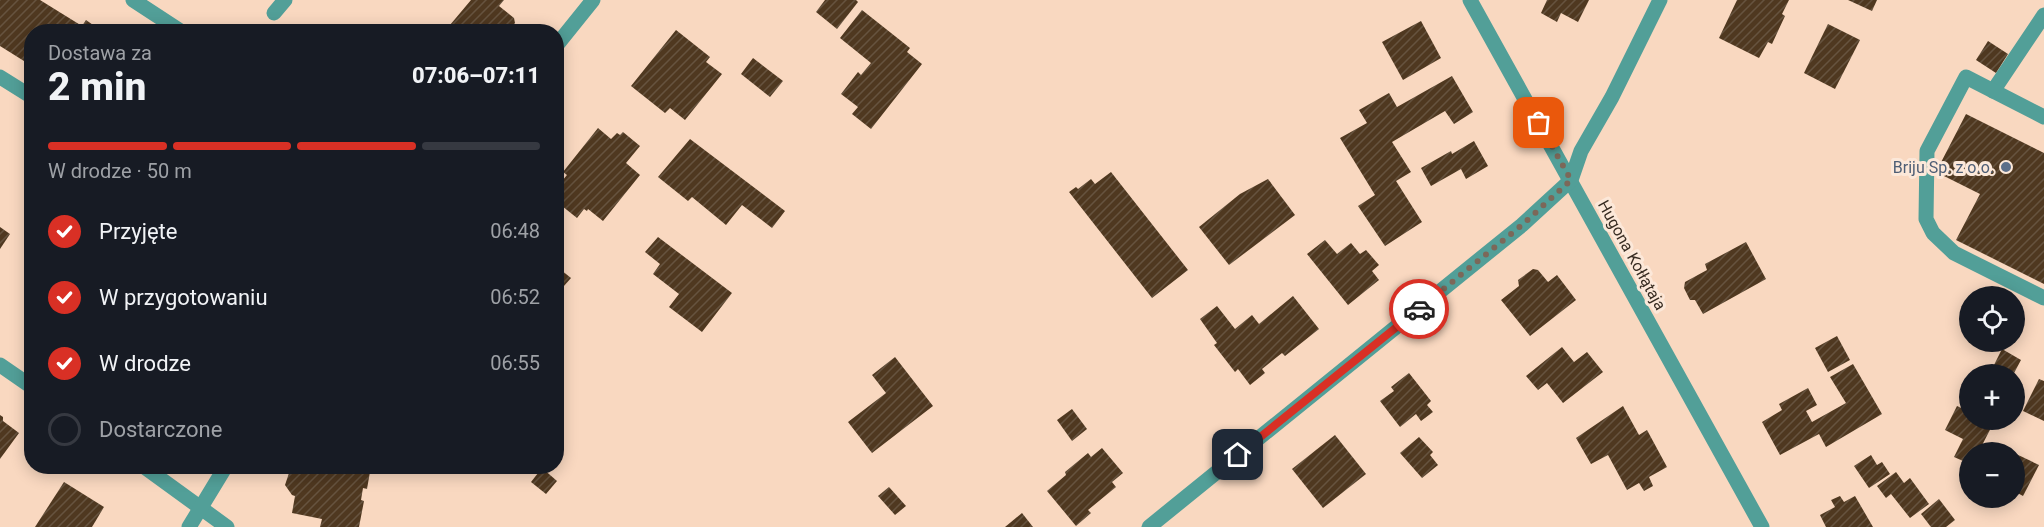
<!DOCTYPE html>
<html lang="pl">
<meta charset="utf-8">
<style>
body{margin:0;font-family:Roboto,sans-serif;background:#242831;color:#f1f3f6;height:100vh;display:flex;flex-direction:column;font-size:22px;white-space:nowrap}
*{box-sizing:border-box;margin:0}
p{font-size:20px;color:#9ea1a6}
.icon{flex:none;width:33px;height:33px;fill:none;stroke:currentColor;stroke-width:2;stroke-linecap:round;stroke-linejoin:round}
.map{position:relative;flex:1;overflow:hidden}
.side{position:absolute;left:24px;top:24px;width:540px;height:450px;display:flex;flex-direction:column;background:#171b24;border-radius:24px;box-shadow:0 3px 15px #0003}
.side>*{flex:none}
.fabs{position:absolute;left:1959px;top:286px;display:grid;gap:12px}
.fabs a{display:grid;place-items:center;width:66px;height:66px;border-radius:50%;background:#171b24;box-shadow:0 3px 15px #0003;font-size:30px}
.pin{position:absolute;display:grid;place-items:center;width:51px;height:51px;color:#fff;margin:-26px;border-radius:12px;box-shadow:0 3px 9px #0006}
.courier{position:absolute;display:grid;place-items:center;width:60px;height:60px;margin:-30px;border:4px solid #d93025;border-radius:50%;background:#fff;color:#222;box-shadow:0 2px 8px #0007}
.headline em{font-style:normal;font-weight:800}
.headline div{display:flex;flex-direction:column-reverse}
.headline{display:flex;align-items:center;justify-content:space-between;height:102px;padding:0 24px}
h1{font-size:39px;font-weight:800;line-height:45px}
.bar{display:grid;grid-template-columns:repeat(4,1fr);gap:9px 6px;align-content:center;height:72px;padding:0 24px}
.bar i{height:8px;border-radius:4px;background:#363941}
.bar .current{background:#d93025}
.bar p{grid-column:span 4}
ol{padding:0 24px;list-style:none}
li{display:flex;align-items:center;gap:18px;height:66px}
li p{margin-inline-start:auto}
li .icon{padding:6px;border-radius:50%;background:#d93025;color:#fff;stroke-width:4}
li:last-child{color:#9ea1a6}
li i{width:33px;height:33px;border:3px solid #363941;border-radius:50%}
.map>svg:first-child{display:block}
.building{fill:url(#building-hatch)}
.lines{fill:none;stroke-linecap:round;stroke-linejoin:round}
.minor{stroke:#529f98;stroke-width:15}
.done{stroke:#7c6859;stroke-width:6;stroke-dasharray:0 10.8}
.route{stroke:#d93025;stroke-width:8}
.service-dot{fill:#5c6f8a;stroke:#fce8d9;stroke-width:2}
.labels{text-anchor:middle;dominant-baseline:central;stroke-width:6;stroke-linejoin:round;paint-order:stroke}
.service-label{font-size:16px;fill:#4e5e75;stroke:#fce8d9;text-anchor:end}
.street-label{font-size:16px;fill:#382c22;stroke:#fce8d9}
</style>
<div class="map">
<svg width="2044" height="527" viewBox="0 0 2044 527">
<defs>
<pattern id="building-hatch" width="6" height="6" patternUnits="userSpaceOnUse" patternTransform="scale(1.5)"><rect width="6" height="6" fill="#4f3820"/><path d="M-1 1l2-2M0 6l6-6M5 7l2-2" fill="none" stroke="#66533f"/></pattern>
</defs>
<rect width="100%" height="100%" fill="#f9d8c0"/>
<g class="building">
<polygon points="0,0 40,0 82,26 86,20 103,32 32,32 32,66 0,46"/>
<polygon points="471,0 504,0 499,6 514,18 515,23 507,32 458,32 450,25"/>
<polygon points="825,0 856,0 858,2 837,29 816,12"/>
<polygon points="1547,0 1589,0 1578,22 1561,13 1557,22 1541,13"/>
<polygon points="1737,0 1789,0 1782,14 1785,16 1772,44 1768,42 1759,58 1719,38"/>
<polygon points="1848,0 1877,0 1872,11"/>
<polygon points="862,10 910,48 907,52 922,64 871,129 852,114 858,107 841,94 858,72 861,75 871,63 840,38"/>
<polygon points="1421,21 1441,58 1403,80 1382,42"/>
<polygon points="1828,24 1860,40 1835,89 1804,73"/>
<polygon points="676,30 710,57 706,62 722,74 685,120 670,108 665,113 631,86"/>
<polygon points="1988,41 2008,54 1996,73 1976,60"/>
<polygon points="753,58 783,81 770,97 741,74"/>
<polygon points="1452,76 1473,112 1454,124 1445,111 1392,142 1411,172 1396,181 1422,222 1385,246 1358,206 1375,195 1340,138 1367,123 1359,110 1389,93 1397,107"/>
<polygon points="1966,114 2044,153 2044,284 1956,240 1980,194 1936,172"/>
<polygon points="598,128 611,139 617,133 620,135 623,132 640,146 626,163 640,175 603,221 588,209 587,211 584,209 577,218 557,202 564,193 557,187 567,175 563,172"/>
<polygon points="690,139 785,211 772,228 742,205 726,225 692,197 688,201 658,177"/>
<polygon points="1474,141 1488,166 1466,179 1461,169 1431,186 1421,168 1451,151 1452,154"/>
<polygon points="1111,172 1188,270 1152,298 1069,192 1076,187 1078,189 1091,179 1095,184"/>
<polygon points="1268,179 1295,215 1229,265 1199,227 1240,194"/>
<polygon points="0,227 10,234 0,249"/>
<polygon points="658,237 732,293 702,332 669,307 679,294 653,274 660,264 645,252"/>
<polygon points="1325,240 1337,254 1351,243 1360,254 1366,250 1379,265 1372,271 1379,280 1348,305 1307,254"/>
<polygon points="1746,242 1766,279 1703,314 1695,300 1690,300 1684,288 1685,282 1707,270 1705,264"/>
<polygon points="556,266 571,278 556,295"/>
<polygon points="1533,269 1538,270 1548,282 1557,275 1576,300 1530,336 1501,300 1519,286 1518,280"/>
<polygon points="1293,296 1319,329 1285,356 1282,353 1262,369 1265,373 1250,385 1238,369 1235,372 1214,345 1217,343 1200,319 1217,306 1235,329 1252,315 1259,324"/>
<polygon points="1837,336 1850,360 1828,372 1815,348"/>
<polygon points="1562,347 1574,362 1587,352 1603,372 1563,403 1547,383 1538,390 1526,376"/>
<polygon points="2002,349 2021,360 2013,375 1989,375"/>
<polygon points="895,357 933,406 872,453 848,422 886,393 872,375"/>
<polygon points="1853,364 1882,414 1826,447 1819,434 1780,455 1762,422 1782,410 1779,404 1808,388 1817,405 1806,411 1812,422 1846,403 1830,377"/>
<polygon points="1409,373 1431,401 1427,405 1433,412 1421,421 1416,414 1400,427 1380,401 1394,391 1391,387"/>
<polygon points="2039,379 2044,381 2044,421 2023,411"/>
<polygon points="1623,406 1639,435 1647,430 1667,467 1649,477 1653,486 1644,491 1639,483 1627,490 1608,455 1591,464 1576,438"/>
<polygon points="1957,406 1970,412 1970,420 1985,420 1993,424 1978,453 1970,453 1970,464 1954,457 1963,439 1945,430"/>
<polygon points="1072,409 1087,429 1072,441 1057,420"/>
<polygon points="0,415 3,417 3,421 19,433 0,459"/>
<polygon points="1335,435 1366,474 1323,508 1292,469"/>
<polygon points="1419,437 1433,452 1430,455 1438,465 1422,478 1400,453"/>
<polygon points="1102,448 1123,473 1112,482 1116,487 1088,510 1091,513 1076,526 1047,491 1066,475 1065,472 1088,453 1091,457"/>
<polygon points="2014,453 2039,465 2023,496 2014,491"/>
<polygon points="1871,455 1877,465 1882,462 1890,474 1869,488 1854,466"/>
<polygon points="371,466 367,489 363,488 361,500 364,501 359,527 320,527 322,519 292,513 295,496 292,495 285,485 289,473 298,467"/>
<polygon points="542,468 557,481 546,494 531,482"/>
<polygon points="1896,472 1904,483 1910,478 1929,504 1910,518 1891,494 1886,498 1877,486"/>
<polygon points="64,482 104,507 92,527 35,527"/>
<polygon points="889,487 906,506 895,515 878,496"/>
<polygon points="1840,496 1844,502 1855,496 1873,527 1826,527 1820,515 1835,507 1831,500"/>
<polygon points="1939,499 1955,520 1946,527 1931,527 1921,514"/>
<polygon points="1022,513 1033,527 1005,527"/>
</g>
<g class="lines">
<g class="minor">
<polyline points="133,0 182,32"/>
<polyline points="1470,0 1762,527"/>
<polyline points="274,13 285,0"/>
<polyline points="556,46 593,0"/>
<polyline points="0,77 32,97"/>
<polyline points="1993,91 2044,15"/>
<polyline points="2044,117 1966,77 1927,151 1926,219 1933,233 1954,253 2044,298"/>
<polyline points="0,365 32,387"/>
<polyline points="143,466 227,527"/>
<polyline points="189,527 226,466"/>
<polyline points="1149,527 1522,225 1571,180 1581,151 1612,97 1660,0"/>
</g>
</g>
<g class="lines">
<polyline class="done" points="1419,309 1522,225 1571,180 1539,123"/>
<polyline class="route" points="1238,455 1419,309"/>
</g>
<circle class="service-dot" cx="2006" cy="167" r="6"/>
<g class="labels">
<g class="service-label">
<text x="1994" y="167">Briju Sp. z o.o.</text>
</g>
<g class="street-label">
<text transform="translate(1632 255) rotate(61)">Hugona Kołłątaja</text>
</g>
</g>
</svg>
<div class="fabs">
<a><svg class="icon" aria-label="locate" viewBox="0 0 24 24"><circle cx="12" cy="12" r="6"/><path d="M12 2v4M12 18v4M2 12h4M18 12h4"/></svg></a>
<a>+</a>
<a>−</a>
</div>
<div class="pin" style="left:1539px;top:123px;background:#ea580c"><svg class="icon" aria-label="bag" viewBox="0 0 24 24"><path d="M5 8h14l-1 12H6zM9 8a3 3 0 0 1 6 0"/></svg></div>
<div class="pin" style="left:1238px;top:455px;background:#1f2937"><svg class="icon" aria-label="home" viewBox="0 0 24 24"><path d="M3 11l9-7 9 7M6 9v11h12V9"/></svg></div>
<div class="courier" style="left:1419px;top:309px"><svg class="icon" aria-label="car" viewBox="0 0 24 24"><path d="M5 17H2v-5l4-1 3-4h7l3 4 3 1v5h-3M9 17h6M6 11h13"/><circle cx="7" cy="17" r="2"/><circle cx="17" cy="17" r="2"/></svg></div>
<section class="side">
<div class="headline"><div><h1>2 min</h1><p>Dostawa za</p></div><em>07:06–07:11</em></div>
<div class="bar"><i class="current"></i><i class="current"></i><i class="current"></i><i></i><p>W drodze · 50 m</p></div>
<ol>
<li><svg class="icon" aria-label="check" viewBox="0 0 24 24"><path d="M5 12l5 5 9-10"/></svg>Przyjęte<p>06:48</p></li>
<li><svg class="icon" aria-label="check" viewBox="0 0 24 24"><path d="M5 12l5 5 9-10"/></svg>W przygotowaniu<p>06:52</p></li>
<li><svg class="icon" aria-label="check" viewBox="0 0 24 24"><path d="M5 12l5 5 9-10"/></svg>W drodze<p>06:55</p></li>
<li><i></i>Dostarczone</li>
</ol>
</section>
</div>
